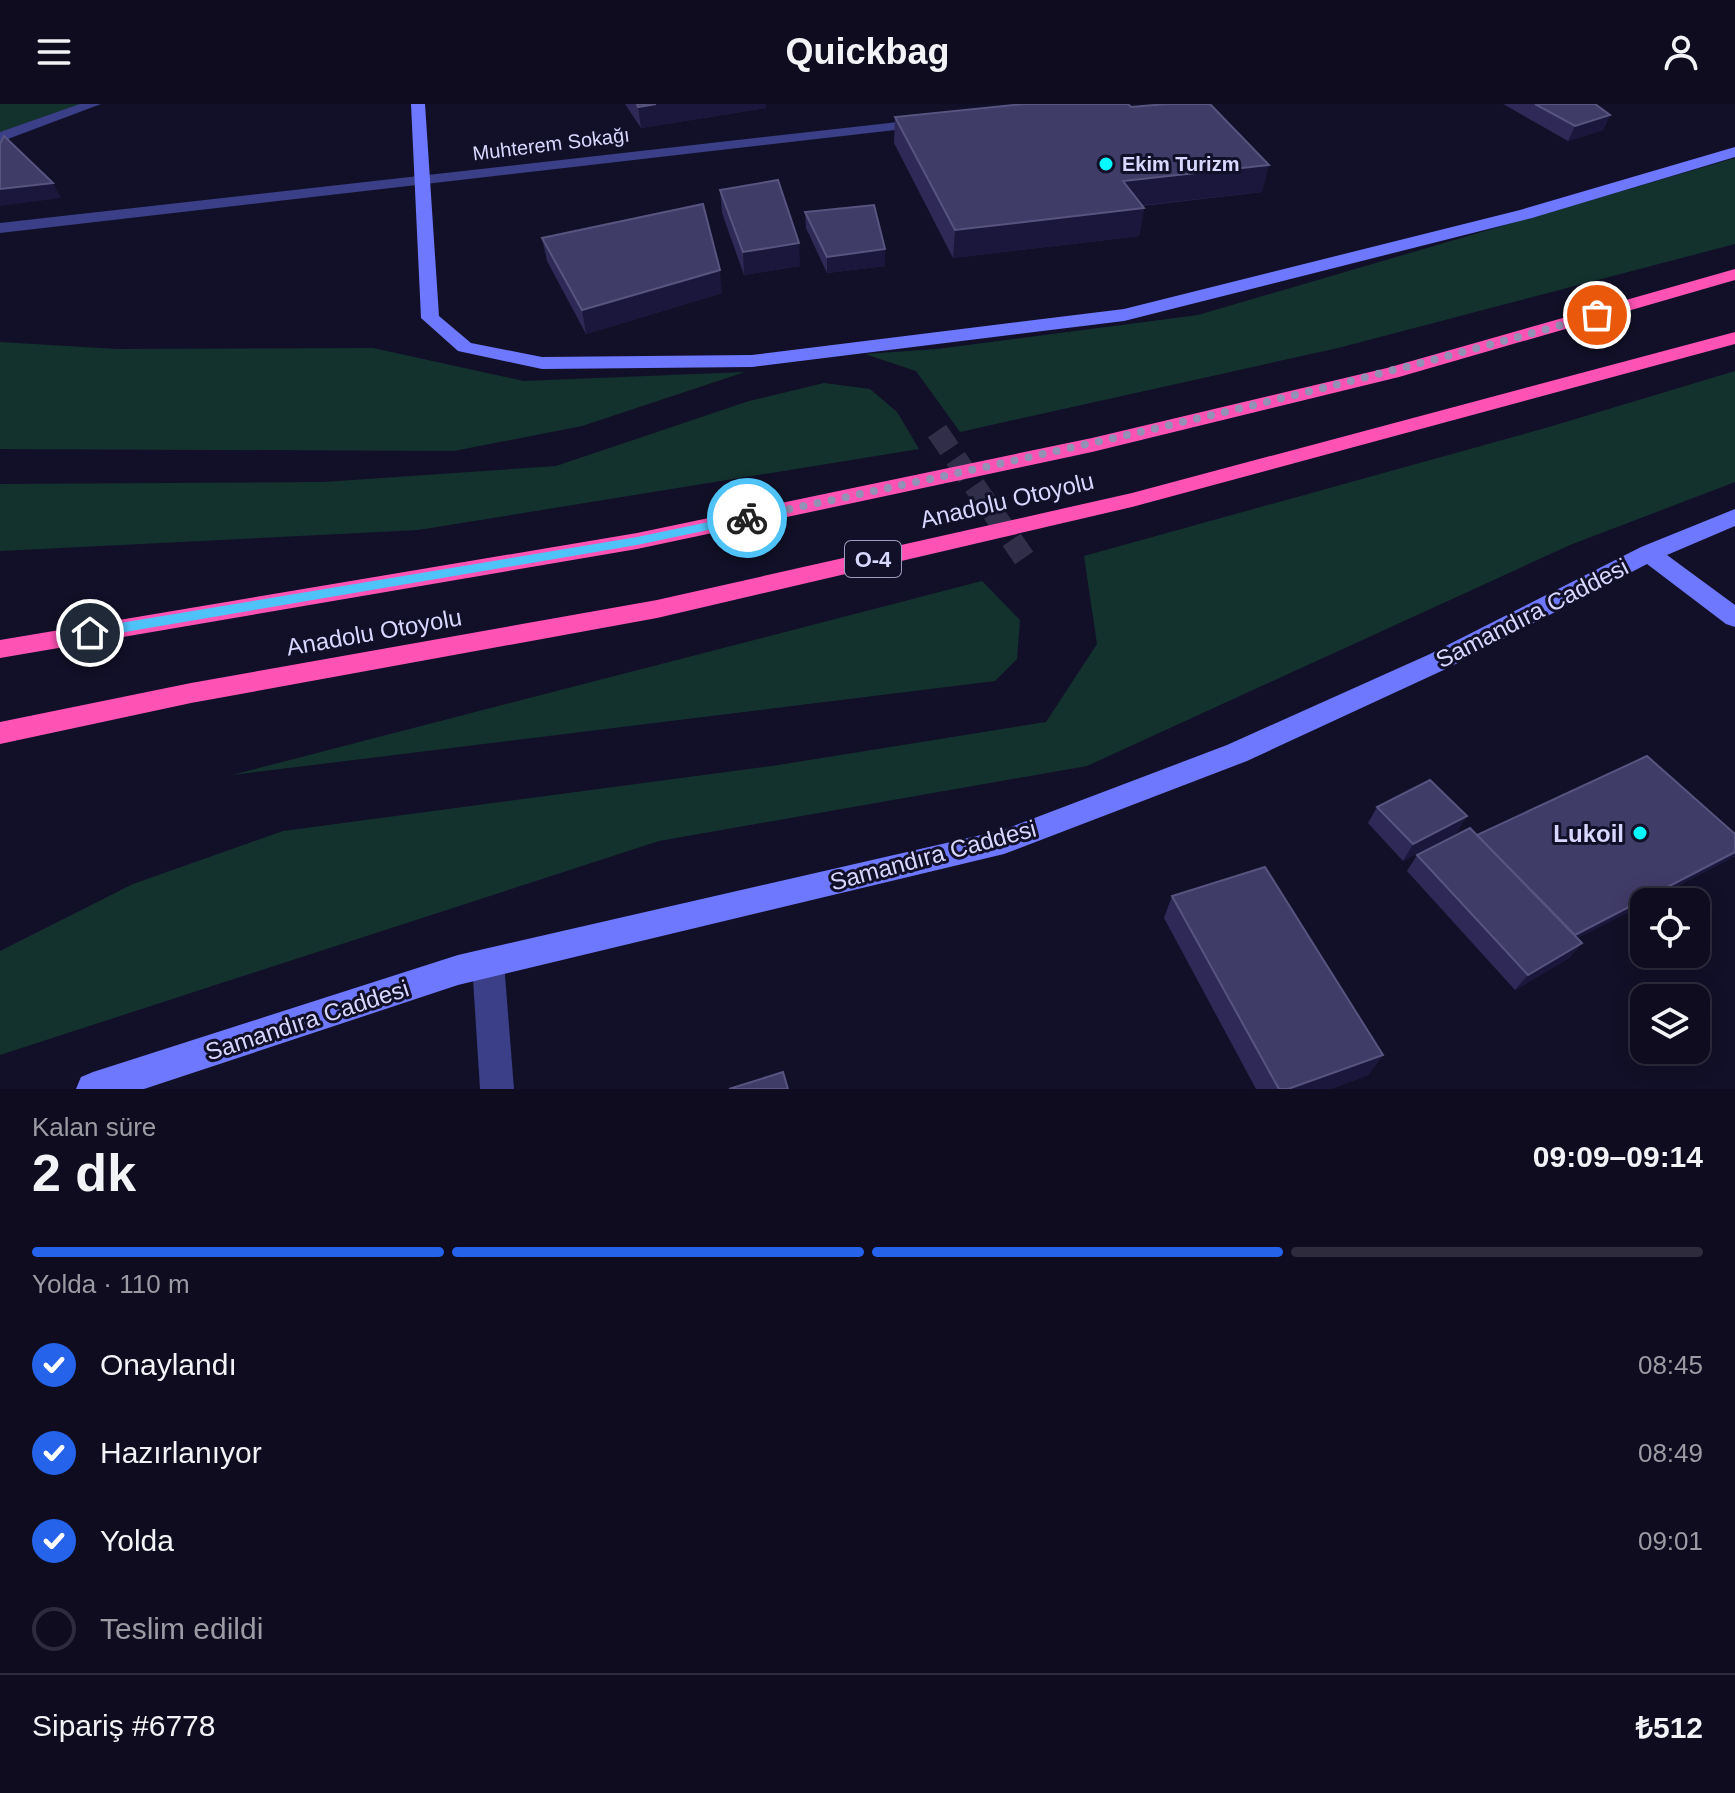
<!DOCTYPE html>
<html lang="tr">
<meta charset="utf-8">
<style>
body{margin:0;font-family:Arial,sans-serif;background:#1c1a2b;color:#f1f3f6;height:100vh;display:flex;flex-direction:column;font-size:30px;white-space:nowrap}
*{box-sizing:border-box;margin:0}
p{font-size:26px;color:#9b9ba4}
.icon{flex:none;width:44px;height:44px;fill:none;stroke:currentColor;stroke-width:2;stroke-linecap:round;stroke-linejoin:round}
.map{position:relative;height:985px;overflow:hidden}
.panel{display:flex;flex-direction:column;background:#0e0c1e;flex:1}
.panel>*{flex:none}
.tools{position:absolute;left:1630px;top:784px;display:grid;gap:16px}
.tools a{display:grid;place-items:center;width:80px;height:80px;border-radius:16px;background:#0e0c1e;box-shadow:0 4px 20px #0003,0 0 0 2px #2e2c3c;font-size:40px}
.pin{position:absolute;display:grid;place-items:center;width:68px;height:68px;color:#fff;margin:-34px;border:4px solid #fff;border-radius:50%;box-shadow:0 2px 8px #0007}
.courier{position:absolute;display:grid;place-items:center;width:80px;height:80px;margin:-40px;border:6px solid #4fc3f7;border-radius:50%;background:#fff;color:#222;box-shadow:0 2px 10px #0007}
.headline em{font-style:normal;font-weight:800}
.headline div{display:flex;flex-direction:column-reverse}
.headline{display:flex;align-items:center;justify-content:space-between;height:136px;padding:0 32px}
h1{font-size:52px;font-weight:800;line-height:60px}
.bar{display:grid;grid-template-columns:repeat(4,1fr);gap:12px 8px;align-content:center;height:96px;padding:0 32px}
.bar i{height:10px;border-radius:6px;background:#2e2c3c}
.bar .active{background:#2563eb}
.bar p{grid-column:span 4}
.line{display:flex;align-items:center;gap:20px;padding:0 32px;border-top:2px solid #2e2c3c}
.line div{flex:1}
ol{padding:0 32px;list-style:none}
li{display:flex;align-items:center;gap:24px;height:88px}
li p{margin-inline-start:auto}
li .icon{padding:8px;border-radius:50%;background:#2563eb;color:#fff;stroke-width:4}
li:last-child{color:#9b9ba4}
li i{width:44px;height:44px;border:4px solid #2e2c3c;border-radius:50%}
header{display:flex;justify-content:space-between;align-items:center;height:104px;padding:0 32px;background:#0e0c1e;font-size:36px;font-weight:800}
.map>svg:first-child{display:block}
.green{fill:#13322e}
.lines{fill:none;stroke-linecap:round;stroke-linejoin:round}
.street-tunnel{stroke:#302e48;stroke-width:22;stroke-dasharray:22 11;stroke-linecap:butt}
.street{fill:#3a3f87;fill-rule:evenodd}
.secondary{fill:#6e78ff;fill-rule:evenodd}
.highway{fill:#ff52b5;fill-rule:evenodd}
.wall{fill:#2e2956}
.shaded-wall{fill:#1b173c}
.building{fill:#403c68;stroke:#585480;stroke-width:2}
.route{fill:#4fc3f7}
.done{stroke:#9391b4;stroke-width:8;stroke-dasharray:0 14.4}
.poi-dot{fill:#03fdff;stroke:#121028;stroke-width:3}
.labels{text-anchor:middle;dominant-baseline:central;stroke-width:6;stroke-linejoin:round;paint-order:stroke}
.far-street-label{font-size:20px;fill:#d8d7ff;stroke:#121028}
.far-poi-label{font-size:20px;font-weight:bold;fill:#d8d7ff;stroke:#121028;text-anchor:start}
.shield{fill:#121028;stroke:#9d9bbe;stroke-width:2}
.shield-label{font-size:22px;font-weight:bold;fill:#d8d7ff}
.street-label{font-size:24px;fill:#d8d7ff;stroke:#121028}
.poi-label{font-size:24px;font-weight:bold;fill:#d8d7ff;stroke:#121028;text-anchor:end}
</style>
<header><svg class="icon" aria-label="menu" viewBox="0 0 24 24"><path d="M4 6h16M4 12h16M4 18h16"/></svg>Quickbag<svg class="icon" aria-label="person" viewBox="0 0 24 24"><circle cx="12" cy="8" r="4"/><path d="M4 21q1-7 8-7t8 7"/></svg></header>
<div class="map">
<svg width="1735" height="985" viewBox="0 0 1735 985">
<rect width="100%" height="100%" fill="#121028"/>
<g class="green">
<polygon points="0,0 82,0 0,29"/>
<polygon points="1735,54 1735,140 1338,244 960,328 916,267 865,250 937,245 1198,211"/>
<polygon points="0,238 117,245 373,244 524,277 745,268 582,322 454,347 0,345"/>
<polygon points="1735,267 1735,378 1570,441 1087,662 659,737 0,951 0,847 133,780 283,727 772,662 1046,618 1097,540 1084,452 1549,323"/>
<polygon points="824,279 870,285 897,308 919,345 418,426 0,447 0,380 323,378 556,362 749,297"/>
<polygon points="982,477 1020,516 1017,555 995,577 232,671"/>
</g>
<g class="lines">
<polyline class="street-tunnel" points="937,327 1029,461"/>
<g class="street">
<polygon points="80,0 101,0 0,38 0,28"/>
<polygon points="925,15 930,16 930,22 0,129 0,119"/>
<polygon points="488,844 499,849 504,859 514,985 480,985 472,859 477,849"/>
</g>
<g class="secondary">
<polygon points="411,0 425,0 439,212 471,239 542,253 752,251 1124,205 1520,106 1735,43 1735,53 1532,114 1124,217 752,263 542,265 458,247 421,214"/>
<polygon points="1735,405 1735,422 1667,451 1735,501 1735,523 1726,520 1647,460 1448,564 1247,657 1004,750 458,881 144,985 76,985 81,973 93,968 458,851 1003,726 1227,641 1430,550 1641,443"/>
</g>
<g class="highway">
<polygon points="1735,165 1735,176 1399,273 1092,348 637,445 0,554 0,536 637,429 1092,334 1387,264"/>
<polygon points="1735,228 1735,240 1132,403 657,514 191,599 0,640 0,618 191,579 657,496 1132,389"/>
</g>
</g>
<g class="wall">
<polygon points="625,0 766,0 766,4 641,24"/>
<polygon points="1503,0 1595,0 1610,11 1603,26 1568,37"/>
<polygon points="1131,3 1262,88 1142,102 1144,104 1139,132 953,154 894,39 895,13"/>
<polygon points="720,86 800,162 744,171 722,109"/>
<polygon points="805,108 885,162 827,169 806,124"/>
<polygon points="542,134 722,189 586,230 547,157"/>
<polygon points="1377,703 1467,712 1456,729 1403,757 1368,719"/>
<polygon points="1477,731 1735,752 1647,798 1644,798 1644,800 1577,834 1582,839 1569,854 1515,886 1407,767 1417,751"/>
<polygon points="1172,792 1383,951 1368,971 1330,985 1256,985 1164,814"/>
</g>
<g class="shaded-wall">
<polygon points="656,0 766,0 766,4 641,24 638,3"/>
<polygon points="1610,11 1603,26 1568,37 1575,22"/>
<polygon points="1269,61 1262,88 1118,104 1123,77"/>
<polygon points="53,79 61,94 0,102 0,85"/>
<polygon points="1144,104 1139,132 953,154 955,126"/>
<polygon points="799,139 800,162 744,171 743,148"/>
<polygon points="885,145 885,162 827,169 827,153"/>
<polygon points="720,166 722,189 586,230 582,206"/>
<polygon points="1467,712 1456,729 1403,757 1413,740"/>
<polygon points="1735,748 1735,752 1647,798 1644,798 1644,800 1562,842 1569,834"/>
<polygon points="1582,839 1569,854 1515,886 1528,871"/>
<polygon points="1383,951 1368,971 1330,985 1288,985"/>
</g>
<g class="building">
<polygon points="637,0 656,0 638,3"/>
<polygon points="1024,0 1128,0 1131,3 1166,0 1210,0 1269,61 1123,77 1144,104 955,126 895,13"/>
<polygon points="1535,0 1595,0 1610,11 1575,22"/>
<polygon points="4,32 53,79 0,85 0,40"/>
<polygon points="778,76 799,139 743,148 720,86"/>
<polygon points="703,100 720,166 582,206 542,134"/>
<polygon points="874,101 885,145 827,153 805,108"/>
<polygon points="1647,652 1735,730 1735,748 1575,831 1477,731"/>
<polygon points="1430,676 1467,712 1413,740 1377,703"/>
<polygon points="1470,724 1582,839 1528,871 1417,751"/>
<polygon points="1265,763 1383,951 1288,985 1279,985 1172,792"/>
<polygon points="783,968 788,985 729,985"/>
</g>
<polygon class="route" points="747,410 751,411 751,417 637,441 90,534 83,529 90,524 637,433"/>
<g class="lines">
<path class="done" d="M747 414C1033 354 1316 291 1597 211"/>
</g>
<g class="poi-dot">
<circle cx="1106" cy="60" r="8"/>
<circle cx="1640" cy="729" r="8"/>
</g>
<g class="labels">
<g class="far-street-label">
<text transform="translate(551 40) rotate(-7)">Muhterem Sokağı</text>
</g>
<g class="far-poi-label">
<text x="1122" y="60">Ekim Turizm</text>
</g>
<rect class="shield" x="845" y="437" width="56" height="36" rx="6"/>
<g class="shield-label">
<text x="873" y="455">O-4</text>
</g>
<g class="street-label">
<text transform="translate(1007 396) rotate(-13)">Anadolu Otoyolu</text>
<text transform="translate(1532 509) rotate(-27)">Samandıra Caddesi</text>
<text transform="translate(374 528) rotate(-10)">Anadolu Otoyolu</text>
<text transform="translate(933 751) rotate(-15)">Samandıra Caddesi</text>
<text transform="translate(307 916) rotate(-18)">Samandıra Caddesi</text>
</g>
<g class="poi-label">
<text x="1624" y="729">Lukoil</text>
</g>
</g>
</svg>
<div class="tools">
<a><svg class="icon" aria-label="locate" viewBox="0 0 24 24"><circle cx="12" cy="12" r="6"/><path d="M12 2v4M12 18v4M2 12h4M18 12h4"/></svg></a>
<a><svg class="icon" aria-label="layers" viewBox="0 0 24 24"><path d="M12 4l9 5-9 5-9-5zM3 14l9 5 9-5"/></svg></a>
</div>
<div class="pin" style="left:1597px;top:211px;background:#ea580c"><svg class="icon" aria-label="bag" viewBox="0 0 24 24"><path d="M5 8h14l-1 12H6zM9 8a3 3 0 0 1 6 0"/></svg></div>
<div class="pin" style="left:90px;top:529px;background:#1f2937"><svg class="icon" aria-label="home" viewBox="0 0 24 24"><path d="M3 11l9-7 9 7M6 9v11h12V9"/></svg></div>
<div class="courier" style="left:747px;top:414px"><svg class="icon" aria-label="bike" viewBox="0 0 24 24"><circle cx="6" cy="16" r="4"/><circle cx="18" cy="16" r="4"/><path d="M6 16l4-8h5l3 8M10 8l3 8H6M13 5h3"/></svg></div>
</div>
<section class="panel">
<div class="headline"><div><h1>2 dk</h1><p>Kalan süre</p></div><em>09:09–09:14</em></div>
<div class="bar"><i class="active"></i><i class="active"></i><i class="active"></i><i></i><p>Yolda · 110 m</p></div>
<ol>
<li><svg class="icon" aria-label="check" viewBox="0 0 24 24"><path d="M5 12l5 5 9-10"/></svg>Onaylandı<p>08:45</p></li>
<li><svg class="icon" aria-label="check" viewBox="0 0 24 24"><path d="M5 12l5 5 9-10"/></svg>Hazırlanıyor<p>08:49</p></li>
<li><svg class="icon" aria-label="check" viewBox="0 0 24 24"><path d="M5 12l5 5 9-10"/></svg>Yolda<p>09:01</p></li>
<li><i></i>Teslim edildi</li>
</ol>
<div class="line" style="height:104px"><div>Sipariş #6778</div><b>₺512</b></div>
</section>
